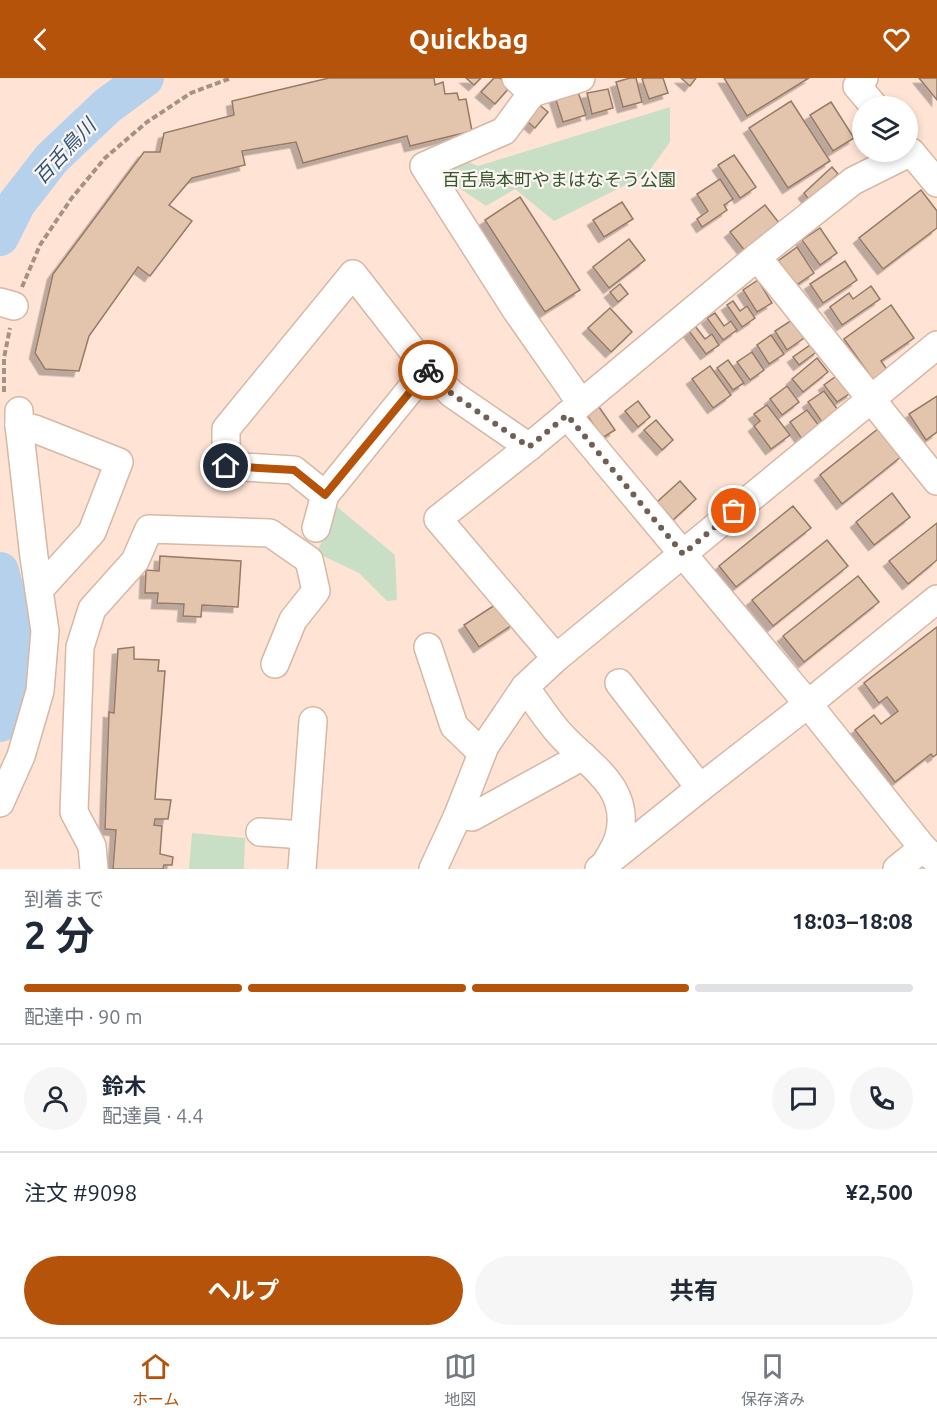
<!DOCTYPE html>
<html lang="ja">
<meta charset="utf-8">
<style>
body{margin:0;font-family:Ubuntu,"Noto Sans JP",sans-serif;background:#f6f6f7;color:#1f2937;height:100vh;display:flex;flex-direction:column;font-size:22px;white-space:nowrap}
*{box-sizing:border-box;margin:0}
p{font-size:20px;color:#747a83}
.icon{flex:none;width:33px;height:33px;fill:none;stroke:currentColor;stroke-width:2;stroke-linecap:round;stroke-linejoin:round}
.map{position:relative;height:791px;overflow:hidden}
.sheet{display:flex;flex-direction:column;background:#fff;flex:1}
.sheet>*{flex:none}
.tools{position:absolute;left:852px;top:18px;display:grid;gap:12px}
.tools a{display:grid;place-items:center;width:66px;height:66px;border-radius:50%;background:#fff;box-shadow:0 3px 9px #0003;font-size:30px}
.pin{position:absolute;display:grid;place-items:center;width:51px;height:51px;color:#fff;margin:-26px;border:3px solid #fff;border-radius:50%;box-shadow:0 2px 6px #0007}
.courier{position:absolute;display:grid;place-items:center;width:60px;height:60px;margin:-30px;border:4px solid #b45309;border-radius:50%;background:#fff;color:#222;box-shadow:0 2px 8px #0007}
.headline em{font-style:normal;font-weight:700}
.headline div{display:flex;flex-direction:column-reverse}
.headline{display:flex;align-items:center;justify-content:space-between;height:102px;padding:0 24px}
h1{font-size:39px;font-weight:700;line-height:45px}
.bar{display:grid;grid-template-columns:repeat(4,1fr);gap:9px 6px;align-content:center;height:72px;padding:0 24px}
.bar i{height:8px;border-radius:4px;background:#e0e1e3}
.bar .selected{background:#b45309}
.bar p{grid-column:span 4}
.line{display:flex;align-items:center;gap:15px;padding:0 24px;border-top:2px solid #e0e1e3}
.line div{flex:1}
.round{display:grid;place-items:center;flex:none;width:63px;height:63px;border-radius:32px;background:#f6f6f7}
.button{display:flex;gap:12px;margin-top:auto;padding:12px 24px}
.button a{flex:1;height:69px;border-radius:36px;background:#b45309;color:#fff;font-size:24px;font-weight:700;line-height:69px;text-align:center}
.button a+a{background:#f6f6f7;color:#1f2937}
header{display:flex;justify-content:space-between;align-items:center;height:78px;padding:0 24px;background:#b45309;color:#fff;font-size:27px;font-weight:700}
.tab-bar{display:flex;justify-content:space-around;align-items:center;height:84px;border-top:2px solid #e0e1e3;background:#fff;font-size:16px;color:#747a83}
.tab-bar a{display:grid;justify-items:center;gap:3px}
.tab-bar .selected{color:#b45309}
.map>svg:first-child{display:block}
.green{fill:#c9dfc5}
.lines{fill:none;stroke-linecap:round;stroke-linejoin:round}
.river{stroke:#b6d1ec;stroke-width:38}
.building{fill:#e3c4ad;stroke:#967a66;stroke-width:1.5;filter:url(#shadow)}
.minor-casing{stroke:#d7b7a5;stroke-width:30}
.path{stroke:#a59185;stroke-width:4;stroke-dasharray:6 3;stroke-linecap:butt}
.minor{stroke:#fff;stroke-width:27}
.done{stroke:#6f5f55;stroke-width:6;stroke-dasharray:0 10.8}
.route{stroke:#b45309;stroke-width:8}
.labels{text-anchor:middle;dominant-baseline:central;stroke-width:4.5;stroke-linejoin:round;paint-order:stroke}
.park-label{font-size:18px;fill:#34572e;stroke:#fcf5f2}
.water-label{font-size:20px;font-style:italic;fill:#2e567c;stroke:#fcf5f2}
</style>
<header><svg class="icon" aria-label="back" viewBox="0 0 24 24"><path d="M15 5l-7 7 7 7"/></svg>Quickbag<svg class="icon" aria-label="heart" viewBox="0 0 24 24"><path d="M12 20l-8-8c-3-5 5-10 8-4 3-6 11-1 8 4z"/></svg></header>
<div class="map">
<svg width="937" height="791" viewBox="0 0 937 791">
<defs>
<filter id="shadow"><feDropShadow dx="-5.5" dy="5.5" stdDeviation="0" flood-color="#0004"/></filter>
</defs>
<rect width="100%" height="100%" fill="#ffe4d5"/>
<g class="green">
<polygon points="670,29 670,64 647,96 554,143 515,111 486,128 449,103 449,93 466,83 478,88"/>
<polygon points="336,428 395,477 397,522 387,523 359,495 317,475"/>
<polygon points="192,755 245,760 244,790 245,791 189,791"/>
</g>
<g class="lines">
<g class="river">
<polyline points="0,159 17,125 52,80 107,28 145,0"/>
<polyline points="0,493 14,547 10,614 0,645"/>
</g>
</g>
<g class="building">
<polygon points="329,0 434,0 435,7 443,4 445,16 457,15 459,22 466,21 472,53 410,68 407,58 303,85 296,64 242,73 245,87 192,100 169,127 192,143 150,198 138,189 89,258 79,293 45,291 35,275 53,196 144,74 160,74 164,55 234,37 232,23"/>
<polygon points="466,0 481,0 474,7"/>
<polygon points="494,0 500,0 510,9 495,26 481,14"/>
<polygon points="630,0 636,0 642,24 623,29 616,4"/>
<polygon points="645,0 663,0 668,15 649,21 642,1"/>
<polygon points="681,0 696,0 690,8"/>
<polygon points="724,0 809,0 747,38"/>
<polygon points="919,0 937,0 937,22"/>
<polygon points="577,11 586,37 563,44 555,19"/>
<polygon points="608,11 613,30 592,36 587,15"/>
<polygon points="791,23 830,83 788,110 749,50"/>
<polygon points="536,24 548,34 535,50 522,39"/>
<polygon points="831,24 854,60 833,73 810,37"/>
<polygon points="734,77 756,109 740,120 718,87"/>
<polygon points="832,89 838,96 809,122 804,115"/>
<polygon points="720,101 733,121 724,127 727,132 702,149 697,141 708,133 697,116"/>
<polygon points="921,112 937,133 937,150 883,191 859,160"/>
<polygon points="520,119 580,212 545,234 485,142"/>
<polygon points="622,124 633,141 604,159 593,142"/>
<polygon points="765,127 780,146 745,173 730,154"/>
<polygon points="820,150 837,175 820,187 802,162"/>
<polygon points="629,161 645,182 609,210 593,189"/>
<polygon points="797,169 814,195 795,208 778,183"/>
<polygon points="845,183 857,202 823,225 810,206"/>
<polygon points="758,202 772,225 757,234 743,212"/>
<polygon points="620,206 628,216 618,224 610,214"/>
<polygon points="871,208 880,221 842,247 830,229 849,215 853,221"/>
<polygon points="733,223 740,233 747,228 755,240 742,249 727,227"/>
<polygon points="891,227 914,260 881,283 888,293 874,303 844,261"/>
<polygon points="610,230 632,254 611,274 588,250"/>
<polygon points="715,235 724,248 731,243 737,252 723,262 707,240"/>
<polygon points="792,242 804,260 787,272 775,253"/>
<polygon points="695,248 705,261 712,256 719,267 706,276 689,253"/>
<polygon points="771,257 784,276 769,286 757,267"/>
<polygon points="813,265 819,272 799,287 793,279"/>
<polygon points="752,274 764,292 750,302 737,284"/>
<polygon points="817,280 828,294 803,314 792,301"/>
<polygon points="728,282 744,305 733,312 717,290"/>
<polygon points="710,288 731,317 713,330 692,301"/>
<polygon points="839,296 852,314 837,324 824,307"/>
<polygon points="787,308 799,324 782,337 770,321"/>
<polygon points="824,313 838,332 822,344 808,324"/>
<polygon points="937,318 937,354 926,362 909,336"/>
<polygon points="638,323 650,339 638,349 625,333"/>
<polygon points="767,327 790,357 771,371 754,348 760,343 754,336"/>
<polygon points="599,329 615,352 602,360 587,337"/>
<polygon points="807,332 820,349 802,361 790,344"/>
<polygon points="656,342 673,362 662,372 644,352"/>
<polygon points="879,350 902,378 842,426 820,397"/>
<polygon points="680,403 696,421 673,442 657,424"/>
<polygon points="892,415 910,439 874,467 856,444"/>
<polygon points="793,428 811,450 736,509 719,488"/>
<polygon points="937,445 937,482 908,506 889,483"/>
<polygon points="827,462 848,488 773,548 752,522"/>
<polygon points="160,478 241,483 238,529 202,527 201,539 183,538 184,526 157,525 158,515 145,515 146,492 159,493"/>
<polygon points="858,498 879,524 804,584 783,558"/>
<polygon points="501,523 515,545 479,569 464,547"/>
<polygon points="937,549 937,676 933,679 931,676 895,704 855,652 874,637 881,646 898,633 887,619 879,625 864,605"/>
<polygon points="134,569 134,581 159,582 158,593 165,593 155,721 171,722 168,741 155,741 154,747 162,748 160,776 173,779 172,787 164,787 163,791 113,791 116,752 105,751 109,634 114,635 118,571"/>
</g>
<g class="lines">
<g class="minor-casing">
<g id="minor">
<polyline points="516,0 532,15 504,53 424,88 516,232 581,325"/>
<polyline points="864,0 857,8 874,28"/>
<polyline points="532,15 581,0"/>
<polyline points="757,179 937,403"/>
<polyline points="0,224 14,228"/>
<polyline points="427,291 325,417 294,392 226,388 226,351 353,196 427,291 452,316 529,369"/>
<polyline points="567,337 808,626 923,770 937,783"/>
<polyline points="19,347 35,351 119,384 92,454 39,512"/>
<polyline points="316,450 325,417"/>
<polyline points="428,569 454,648 482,675"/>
<polyline points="556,580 438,441 529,369 757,179 853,103 911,74 937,105"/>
<polyline points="619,605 700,710"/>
<path d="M525 609C537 625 547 642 561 657 588 687 632 709 619 758 617 767 611 775 607 783"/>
<polyline points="0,725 21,678 40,613 45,553 34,479 19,347 19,333"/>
<polyline points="458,737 472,739 583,678"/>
<polyline points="260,754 304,757"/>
<polyline points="94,791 92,768 74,734 80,569 92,531 135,483 149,451 270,455 309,482 316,513 293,542 275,586"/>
<polyline points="302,791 313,643"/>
<polyline points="433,791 458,737 485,668 525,609 556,580 937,267"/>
<polyline points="599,791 700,710 808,626 937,521"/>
<polyline points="897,791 923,770"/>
</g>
</g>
<g class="path">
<polyline points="22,209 40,167 71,121 105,80 147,44 191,15 231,0"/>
<polyline points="4,314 4,280 10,250"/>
</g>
<use href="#minor" class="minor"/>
</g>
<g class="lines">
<polyline class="done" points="428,292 452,316 529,369 567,337 683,476 734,433"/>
<polyline class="route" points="226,388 294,392 325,417 428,292"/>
</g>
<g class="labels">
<g class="park-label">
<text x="559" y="101">百舌鳥本町やまはなそう公園</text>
</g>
<g class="water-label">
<text transform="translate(64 73) rotate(-47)">百舌鳥川</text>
</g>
</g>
</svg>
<div class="tools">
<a><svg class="icon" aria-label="layers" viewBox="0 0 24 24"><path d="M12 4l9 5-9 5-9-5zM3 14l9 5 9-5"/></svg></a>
</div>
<div class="pin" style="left:734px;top:433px;background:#ea580c"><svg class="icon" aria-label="bag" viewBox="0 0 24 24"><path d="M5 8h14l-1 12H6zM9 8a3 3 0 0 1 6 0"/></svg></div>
<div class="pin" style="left:226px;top:388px;background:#1f2937"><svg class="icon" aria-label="home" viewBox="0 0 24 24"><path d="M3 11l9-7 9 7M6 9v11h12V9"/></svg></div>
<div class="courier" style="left:428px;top:292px"><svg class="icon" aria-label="bike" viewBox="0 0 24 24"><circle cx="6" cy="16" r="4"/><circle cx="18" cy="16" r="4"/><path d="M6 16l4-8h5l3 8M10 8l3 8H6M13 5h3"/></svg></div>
</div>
<section class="sheet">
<div class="headline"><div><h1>2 分</h1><p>到着まで</p></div><em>18:03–18:08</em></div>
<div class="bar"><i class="selected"></i><i class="selected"></i><i class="selected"></i><i></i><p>配達中 · 90 m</p></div>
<div class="line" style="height:108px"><a class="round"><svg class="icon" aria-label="person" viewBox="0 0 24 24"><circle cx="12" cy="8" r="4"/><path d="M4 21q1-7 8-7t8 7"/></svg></a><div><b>鈴木</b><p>配達員 · 4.4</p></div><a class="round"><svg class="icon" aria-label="chat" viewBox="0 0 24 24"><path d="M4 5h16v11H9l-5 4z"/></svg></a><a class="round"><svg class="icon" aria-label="phone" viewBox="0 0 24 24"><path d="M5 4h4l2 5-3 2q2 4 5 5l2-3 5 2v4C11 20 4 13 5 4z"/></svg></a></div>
<div class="line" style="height:78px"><div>注文 #9098</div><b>¥2,500</b></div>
<div class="button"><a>ヘルプ</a><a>共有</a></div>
</section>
<nav class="tab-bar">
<a class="selected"><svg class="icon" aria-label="home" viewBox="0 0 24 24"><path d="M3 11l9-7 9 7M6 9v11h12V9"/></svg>ホーム</a>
<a><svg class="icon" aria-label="map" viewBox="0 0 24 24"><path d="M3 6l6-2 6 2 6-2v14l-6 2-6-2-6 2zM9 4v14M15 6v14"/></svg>地図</a>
<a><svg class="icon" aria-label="saved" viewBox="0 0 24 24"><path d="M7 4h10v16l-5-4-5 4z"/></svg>保存済み</a>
</nav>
